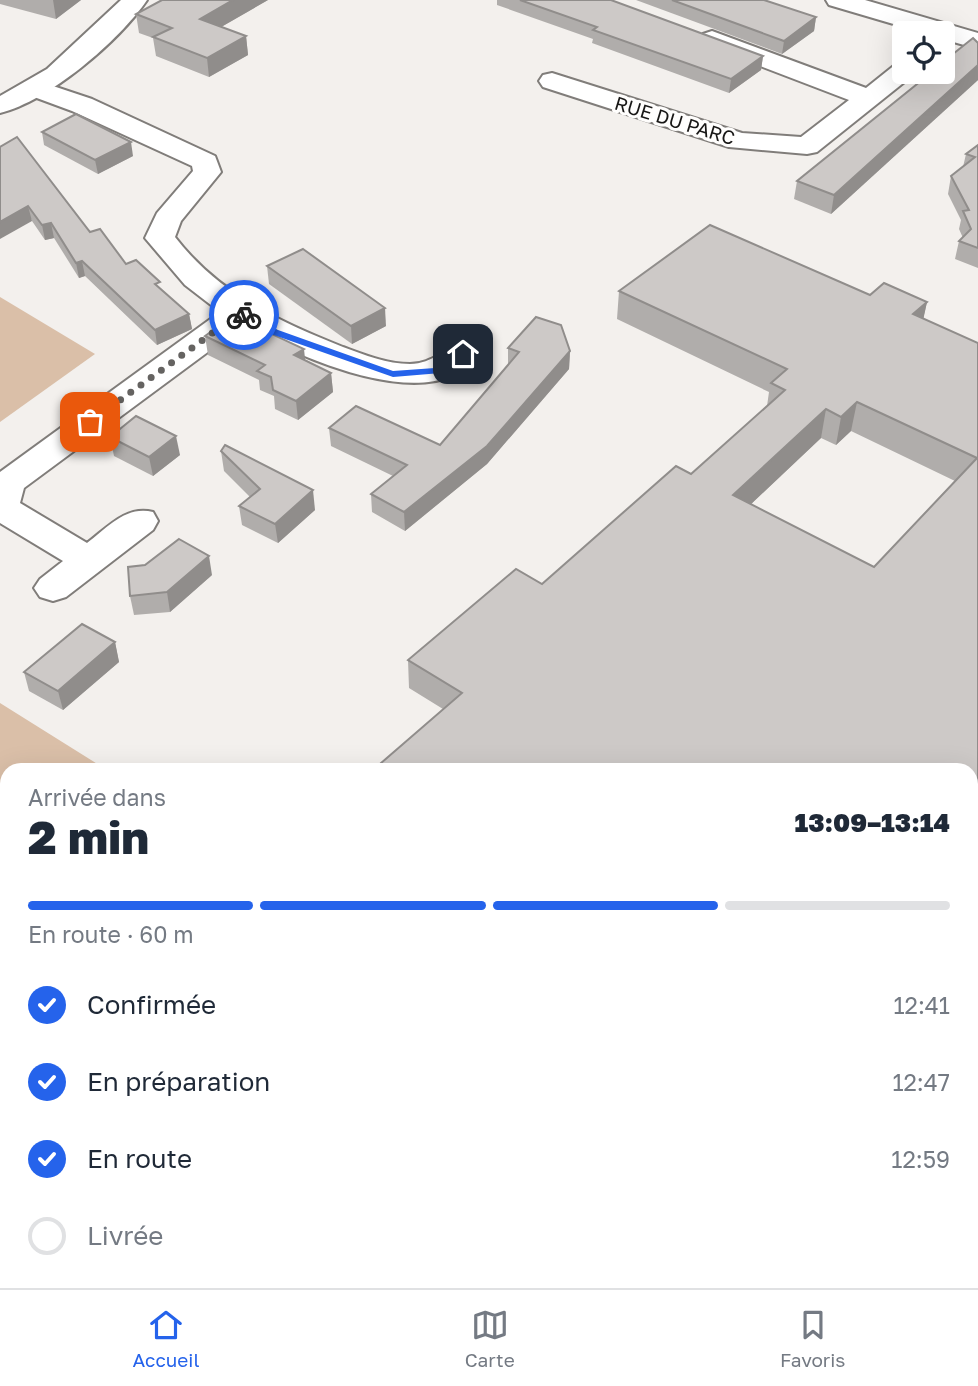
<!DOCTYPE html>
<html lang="fr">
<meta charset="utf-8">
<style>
body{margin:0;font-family:"Golos Text",sans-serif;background:#f6f6f7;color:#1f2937;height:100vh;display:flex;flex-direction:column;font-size:26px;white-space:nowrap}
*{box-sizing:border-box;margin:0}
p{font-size:23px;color:#747a83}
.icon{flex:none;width:38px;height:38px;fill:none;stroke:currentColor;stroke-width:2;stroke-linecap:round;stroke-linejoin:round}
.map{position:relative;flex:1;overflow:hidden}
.sheet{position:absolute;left:0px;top:763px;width:978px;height:525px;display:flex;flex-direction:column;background:#fff;border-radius:21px 21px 0 0;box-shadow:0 7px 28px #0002}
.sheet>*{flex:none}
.tools{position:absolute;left:892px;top:21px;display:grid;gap:14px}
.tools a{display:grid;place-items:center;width:63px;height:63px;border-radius:7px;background:#fff;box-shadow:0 7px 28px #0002;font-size:35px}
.pin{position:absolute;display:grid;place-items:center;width:60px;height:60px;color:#fff;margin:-30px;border-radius:14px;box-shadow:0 4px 10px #0006}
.courier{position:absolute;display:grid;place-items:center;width:70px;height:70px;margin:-35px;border:5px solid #2563eb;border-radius:50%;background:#fff;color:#222;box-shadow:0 2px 9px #0007}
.summary em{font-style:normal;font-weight:800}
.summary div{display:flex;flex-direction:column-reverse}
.summary{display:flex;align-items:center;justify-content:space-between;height:119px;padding:0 28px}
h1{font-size:46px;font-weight:800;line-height:52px}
.bar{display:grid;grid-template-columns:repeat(4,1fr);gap:10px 7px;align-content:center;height:84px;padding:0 28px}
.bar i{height:9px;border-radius:5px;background:#e0e1e3}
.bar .active{background:#2563eb}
.bar p{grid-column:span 4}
ol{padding:0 28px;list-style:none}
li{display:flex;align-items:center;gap:21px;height:77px}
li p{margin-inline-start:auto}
li .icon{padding:7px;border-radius:50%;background:#2563eb;color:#fff;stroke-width:4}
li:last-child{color:#747a83}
li i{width:38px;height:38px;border:4px solid #e0e1e3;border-radius:50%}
.tab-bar{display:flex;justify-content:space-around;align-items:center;height:98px;border-top:2px solid #e0e1e3;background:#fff;font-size:19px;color:#747a83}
.tab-bar a{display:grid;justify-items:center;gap:4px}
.tab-bar .active{color:#2563eb}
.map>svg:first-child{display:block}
.green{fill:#dabfa8}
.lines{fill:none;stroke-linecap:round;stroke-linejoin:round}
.minor-casing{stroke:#807d7a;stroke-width:4}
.tertiary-casing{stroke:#807d7a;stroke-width:4}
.minor{fill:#fff;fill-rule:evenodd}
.tertiary{fill:#fff;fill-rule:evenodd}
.wall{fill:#b0adab;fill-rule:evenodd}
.shaded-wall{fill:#908d8b}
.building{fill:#cdc9c7;stroke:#908d8b;stroke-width:2;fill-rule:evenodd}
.route{fill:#2563eb}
.done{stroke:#656361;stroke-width:7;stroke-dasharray:0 12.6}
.labels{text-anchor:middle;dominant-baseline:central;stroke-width:6;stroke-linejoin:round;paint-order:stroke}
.far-street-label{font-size:19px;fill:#181716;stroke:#fffefd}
</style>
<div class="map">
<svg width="978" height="1288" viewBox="0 0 978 1288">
<rect width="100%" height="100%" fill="#f3f0ed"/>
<g class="green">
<polygon points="0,297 95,354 0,422"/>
<polygon points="0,703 107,770 7,770 7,862 0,869"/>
</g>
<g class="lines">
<g class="minor-casing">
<g id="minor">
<polygon points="826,0 865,0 978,33 978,49 943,39 943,33 924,33 829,5"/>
<polygon points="712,31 866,88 896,64 905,62 905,72 917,72 817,152 807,154 729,147 543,87 539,81 543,75 552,73 742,133 801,137 849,100 703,44 699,39 703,34"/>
<path d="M35 80 92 99 215 156 221 172 181 221 175 237C218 293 279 322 343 347 365 355 387 364 410 364 436 364 449 341 474 347L479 354C434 420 296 356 243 326L24 488 20 503 87 543C107 528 126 505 153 512L158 521 153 530 66 597 53 601 40 597 34 588 40 579 63 561 0 523V472L220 312 185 285 145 238 157 213 193 171 192 166 72 111 26 94 22 88 26 82Z"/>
</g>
</g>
<g class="tertiary-casing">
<path id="tertiary" d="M121 0H147C119 41 49 101 0 113V96L47 69Z"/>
</g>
<use href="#minor" class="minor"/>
<use href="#tertiary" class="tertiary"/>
</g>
<g class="wall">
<polygon points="0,0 81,0 56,19 0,4"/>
<polygon points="268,0 221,27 246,36 248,55 209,77 156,56 153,38 139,33 136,14"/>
<polygon points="497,0 611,0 763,56 761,70 729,93 592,43 593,39 497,5"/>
<polygon points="636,0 764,0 816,17 814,31 782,54"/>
<polygon points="978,43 978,80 831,214 794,199 797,181"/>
<polygon points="42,132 133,156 98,174 44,145"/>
<polygon points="978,145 978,268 955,259 959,241 963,238 959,229 961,220 948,194 951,176 963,167 966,154"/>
<polygon points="0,147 126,264 161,289 189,314 192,329 157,345 85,276 79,278 54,238 45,240 32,221"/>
<polygon points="267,266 386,326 352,344 269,284"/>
<path d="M619 291 870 295 927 302 923 319 978 343V1118L971 1127V770L443 709 409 688 408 660 542 584 691 474 767 406 769 392 617 319ZM851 431 955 481 874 567 751 504 821 438 836 445Z"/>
<polygon points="205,336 306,360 331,373 333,392 298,420 275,409 274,396 260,390 259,380 208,355"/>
<polygon points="508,348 570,351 569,369 487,464 405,531 372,512 371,494 393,476 331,446 329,428 440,445 508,365"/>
<polygon points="110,437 180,455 153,476 114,456"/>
<polygon points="221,451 315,510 278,543 242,525 239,506 250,497 224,471"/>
<polygon points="212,575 170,612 134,615 130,596"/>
<polygon points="115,642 119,662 63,710 29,691 24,672"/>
<polygon points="7,1281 971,1281 978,1288 0,1288"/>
</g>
<g class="shaded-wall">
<polygon points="53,0 81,0 56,19"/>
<polygon points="233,0 268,0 202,38 200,19"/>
<polygon points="816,17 814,31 782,54 784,41"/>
<polygon points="246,36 248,55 209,77 207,58"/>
<polygon points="763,56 761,70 729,93 731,79"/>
<polygon points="978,65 978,80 831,214 834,195"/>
<polygon points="131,142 133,156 98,174 95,160"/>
<polygon points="28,206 32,221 0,239 0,222"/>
<polygon points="51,223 54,238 45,240 42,225"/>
<polygon points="82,261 85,276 79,278 76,263"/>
<polygon points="927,302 921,330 913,314"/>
<polygon points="385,308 386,326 352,344 351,326"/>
<polygon points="189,314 192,329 157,345 155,330"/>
<polygon points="304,349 306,368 294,355"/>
<polygon points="570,351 569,369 487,464 405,531 404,512"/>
<polygon points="331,373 333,392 298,420 296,401"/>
<polygon points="857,402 851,431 836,445 841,417"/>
<polygon points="826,409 821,438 730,524 733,495"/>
<polygon points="176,436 180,455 153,476 149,457"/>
<polygon points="313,490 315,510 278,543 275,524"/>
<polygon points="209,556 212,575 170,612 167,592"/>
<polygon points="115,642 119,662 63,710 58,691"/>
<polygon points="978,1106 978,1118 971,1127 971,1116"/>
</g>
<g class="building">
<polygon points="162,0 233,0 200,19 246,36 207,58 153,37 172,28 136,14"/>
<polygon points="520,0 611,0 763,56 731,79 593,30 597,27"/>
<polygon points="672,0 764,0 816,17 784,41"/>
<polygon points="973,38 978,43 978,65 834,195 797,181 932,72 943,72 943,62"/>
<polygon points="76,114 131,142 95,160 42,132"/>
<polygon points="17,137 90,232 100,229 126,264 136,260 160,282 155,284 189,314 155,330 82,261 76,263 51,223 42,225 28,206 0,222 0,147"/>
<polygon points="978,145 978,248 959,241 971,229 963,211 969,210 951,176 975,157 966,154"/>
<path d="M710 225 870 295 884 283 927 302 913 314 978 343V1106L971 1116V770H373L462 693 408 660 516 569 542 584 676 466 691 474 785 390 771 383 787 369 619 291ZM857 402 977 458 874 567 733 495 826 409 841 417Z"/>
<polygon points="303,249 385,308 351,326 267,266"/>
<polygon points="233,316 304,349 294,355 331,373 296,401 273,390 271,377 257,371 265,365 205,336"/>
<polygon points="536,317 561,325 570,351 487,446 404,512 371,494 407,465 329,428 356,406 440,445 519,352 508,348"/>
<polygon points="136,416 176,436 149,457 110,437"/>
<polygon points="225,445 313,490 275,524 239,506 260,489 221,451"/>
<polygon points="179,539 209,556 167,592 130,596 128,567 145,565"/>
<polygon points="82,624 115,642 58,691 24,672"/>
<polygon points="7,1088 7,1281 854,1281 849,1288 0,1288 0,1094"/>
<polygon points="971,1255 978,1260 978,1288 866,1288 856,1281 971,1281"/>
</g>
<polygon class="route" points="244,312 278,330 393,371 435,368 459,352 467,354 441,373 393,377 271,334 241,317 239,315"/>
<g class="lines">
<polyline class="done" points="90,422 240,313 244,315"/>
</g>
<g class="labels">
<g class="far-street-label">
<text transform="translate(675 120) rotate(17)">RUE DU PARC</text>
</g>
</g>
</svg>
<div class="tools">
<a><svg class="icon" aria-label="locate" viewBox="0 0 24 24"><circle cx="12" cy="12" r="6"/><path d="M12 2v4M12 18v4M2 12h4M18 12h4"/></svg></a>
</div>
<div class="pin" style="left:90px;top:422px;background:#ea580c"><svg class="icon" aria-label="bag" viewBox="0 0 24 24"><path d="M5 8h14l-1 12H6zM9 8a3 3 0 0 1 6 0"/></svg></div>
<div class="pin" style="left:463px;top:354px;background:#1f2937"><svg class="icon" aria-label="home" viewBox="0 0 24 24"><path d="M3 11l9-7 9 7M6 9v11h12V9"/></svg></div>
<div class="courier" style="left:244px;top:315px"><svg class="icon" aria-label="bike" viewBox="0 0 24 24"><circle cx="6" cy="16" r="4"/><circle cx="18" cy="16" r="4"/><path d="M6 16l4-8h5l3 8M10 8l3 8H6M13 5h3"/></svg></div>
<section class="sheet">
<div class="summary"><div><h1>2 min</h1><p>Arrivée dans</p></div><em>13:09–13:14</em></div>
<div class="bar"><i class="active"></i><i class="active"></i><i class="active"></i><i></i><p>En route · 60 m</p></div>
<ol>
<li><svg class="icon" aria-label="check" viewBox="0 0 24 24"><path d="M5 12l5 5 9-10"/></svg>Confirmée<p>12:41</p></li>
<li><svg class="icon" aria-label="check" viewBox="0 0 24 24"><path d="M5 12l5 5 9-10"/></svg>En préparation<p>12:47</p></li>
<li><svg class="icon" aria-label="check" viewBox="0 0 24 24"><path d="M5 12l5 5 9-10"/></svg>En route<p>12:59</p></li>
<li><i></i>Livrée</li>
</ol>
</section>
</div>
<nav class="tab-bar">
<a class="active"><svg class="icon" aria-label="home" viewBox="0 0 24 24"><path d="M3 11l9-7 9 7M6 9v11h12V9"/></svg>Accueil</a>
<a><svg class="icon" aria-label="map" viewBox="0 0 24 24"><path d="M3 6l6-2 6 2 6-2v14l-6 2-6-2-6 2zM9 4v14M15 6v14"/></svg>Carte</a>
<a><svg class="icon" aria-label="saved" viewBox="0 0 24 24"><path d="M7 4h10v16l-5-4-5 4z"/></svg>Favoris</a>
</nav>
